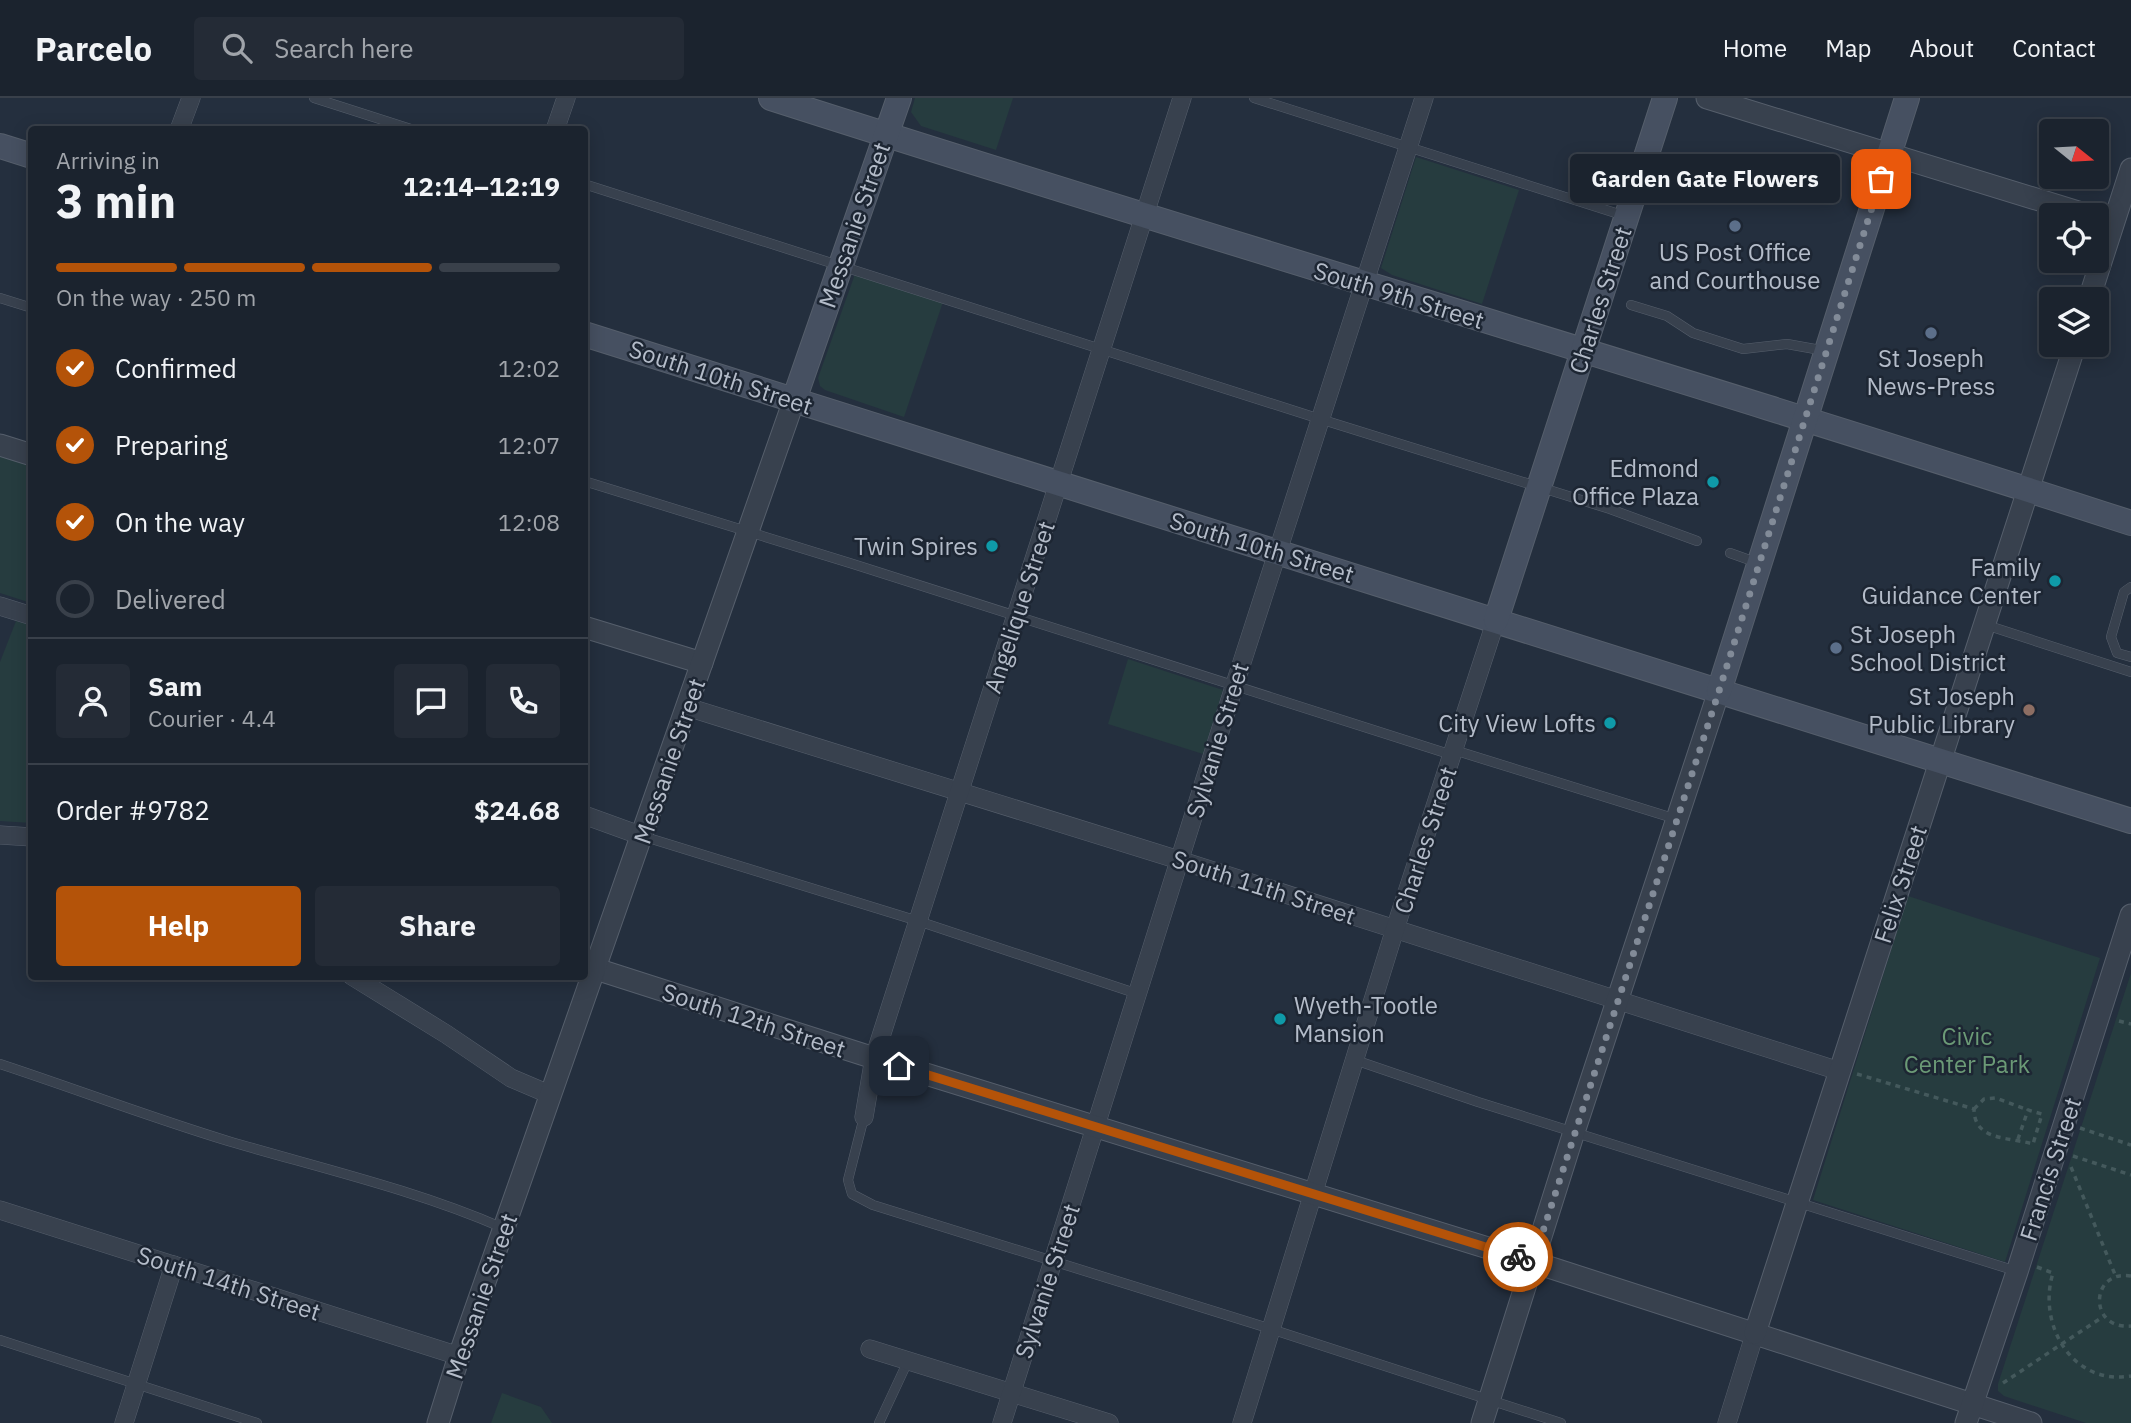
<!DOCTYPE html>
<meta charset="utf-8">
<style>
body{margin:0;font-family:"IBM Plex Sans",sans-serif;background:#242b36;color:#f1f3f6;height:100vh;display:flex;flex-direction:column;font-size:26px;white-space:nowrap}
*{box-sizing:border-box;margin:0}
p{font-size:23px;color:#a0a4aa}
.icon{flex:none;width:38px;height:38px;fill:none;stroke:currentColor;stroke-width:2;stroke-linecap:round;stroke-linejoin:round}
.map{position:relative;flex:1;overflow:hidden}
.panel{position:absolute;left:28px;top:28px;width:560px;height:854px;display:flex;flex-direction:column;background:#1b232e;border-radius:7px;box-shadow:0 4px 18px #0003,0 0 0 2px #39404a}
.panel>*{flex:none}
.needle{width:46px;rotate:108deg}
.fabs{position:absolute;left:2039px;top:21px;display:grid;gap:14px}
.fabs a{display:grid;place-items:center;width:70px;height:70px;border-radius:7px;background:#1b232e;box-shadow:0 4px 18px #0003,0 0 0 2px #39404a;font-size:35px}
.pin{position:absolute;display:grid;place-items:center;width:60px;height:60px;color:#fff;margin:-30px;border-radius:14px;box-shadow:0 4px 10px #0006}
.courier{position:absolute;display:grid;place-items:center;width:70px;height:70px;margin:-35px;border:5px solid #b45309;border-radius:50%;background:#fff;color:#222;box-shadow:0 2px 9px #0007}
.bubble{position:absolute;height:49px;border-radius:7px;background:#1b232e;box-shadow:0 4px 18px #0003,0 0 0 2px #39404a;font-size:23px;font-weight:800;line-height:49px;text-align:center}
.headline em{font-style:normal;font-weight:800}
.headline div{display:flex;flex-direction:column-reverse}
.headline{display:flex;align-items:center;justify-content:space-between;height:119px;padding:0 28px}
h1{font-size:46px;font-weight:800;line-height:52px}
.bar{display:grid;grid-template-columns:repeat(4,1fr);gap:10px 7px;align-content:center;height:84px;padding:0 28px}
.bar i{height:9px;border-radius:5px;background:#39404a}
.bar .selected{background:#b45309}
.bar p{grid-column:span 4}
.line{display:flex;align-items:center;gap:18px;padding:0 28px;border-top:2px solid #39404a}
.line div{flex:1}
.round{display:grid;place-items:center;flex:none;width:74px;height:74px;border-radius:7px;background:#242b36}
ol{padding:0 28px;list-style:none}
li{display:flex;align-items:center;gap:21px;height:77px}
li p{margin-inline-start:auto}
li .icon{padding:7px;border-radius:50%;background:#b45309;color:#fff;stroke-width:4}
li:last-child{color:#a0a4aa}
li i{width:38px;height:38px;border:4px solid #39404a;border-radius:50%}
.cta{display:flex;gap:14px;margin-top:auto;padding:14px 28px}
.cta a{flex:1;height:80px;border-radius:7px;background:#b45309;color:#fff;font-size:28px;font-weight:800;line-height:80px;text-align:center}
.cta a+a{background:#242b36;color:#f1f3f6}
header{display:flex;align-items:center;gap:42px;box-sizing:border-box;height:98px;padding:0 35px;background:#1b232e;border-bottom:2px solid #39404a}
header strong{font-size:33px}
nav{display:flex;gap:38px;margin-inline-start:auto;font-size:24px}
.search{width:490px;height:63px;background:#242b36;display:flex;align-items:center;gap:18px;box-sizing:border-box;padding:0 24px;border-radius:7px;color:#a0a4aa;font-size:26px}
.map>svg:first-child{display:block}
.green{fill:#263c3f}
.lines{fill:none;stroke-linecap:round;stroke-linejoin:round}
.service-casing{stroke:#565f6c;stroke-width:10}
.minor-casing{stroke:#565f6c;stroke-width:19}
.tertiary-casing{stroke:#565f6c;stroke-width:23}
.secondary-casing{stroke:#565f6c;stroke-width:26}
.path{stroke:#44595c;stroke-width:3.5;stroke-dasharray:5 5;stroke-linecap:butt}
.service{stroke:#38414e;stroke-width:9}
.minor{stroke:#38414e;stroke-width:18}
.tertiary{stroke:#38414e;stroke-width:21}
.secondary{stroke:#465061;stroke-width:24}
.done{stroke:#828b98;stroke-width:7;stroke-dasharray:0 12.6}
.route{stroke:#b45309;stroke-width:9}
.service-dot{fill:#5c6f8a;stroke:#1d2633;stroke-width:2.5}
.culture-dot{fill:#0f9aa8;stroke:#1d2633;stroke-width:2.5}
.education-dot{fill:#8d6e63;stroke:#1d2633;stroke-width:2.5}
.labels{text-anchor:middle;dominant-baseline:central;stroke-width:5;stroke-linejoin:round;paint-order:stroke}
.street-label{font-size:24px;fill:#b4bcc9;stroke:#1d2633}
.poi-label{font-size:24px;fill:#b4bcc9;stroke:#1d2633;text-anchor:end}
.park-label{font-size:24px;fill:#6b9a76;stroke:#1d2633}
</style>
<header>
<strong>Parcelo</strong>
<div class="search"><svg class="icon" aria-label="search" viewBox="0 0 24 24"><circle cx="10" cy="10" r="6"/><path d="M15 15l6 6"/></svg>Search here</div>
<nav><a>Home</a><a>Map</a><a>About</a><a>Contact</a></nav>
</header>
<div class="map">
<svg width="2131" height="1325" viewBox="0 0 2131 1325">
<rect width="100%" height="100%" fill="#242f3e"/>
<g class="green">
<polygon points="915,0 1013,0 996,52 921,28 911,14"/>
<polygon points="1416,59 1519,92 1482,206 1392,177 1381,170"/>
<polygon points="855,176 943,204 904,319 825,292 820,288 818,280"/>
<polygon points="0,358 31,368 31,505 0,495"/>
<polygon points="16,523 31,527 31,725 0,723 0,564"/>
<polygon points="1128,561 1223,592 1203,656 1108,626"/>
<polygon points="1908,798 2100,860 2005,1164 1813,1102"/>
<polygon points="2131,875 2131,1325 2086,1325 2004,1298 1998,1293 1998,1286"/>
<polygon points="502,1295 541,1309 552,1325 491,1325"/>
</g>
<g class="lines">
<g class="service-casing">
<g id="service">
<polyline points="314,0 414,32"/>
<polyline points="1254,0 1625,118"/>
<polyline points="584,86 1320,321 1610,411 1697,443"/>
<polyline points="0,200 32,210"/>
<polyline points="1631,207 1667,218 1693,235 1743,251 1787,246 1826,253"/>
<polyline points="584,383 853,466 1452,657"/>
<polyline points="1730,455 1758,465"/>
<polyline points="2131,489 2124,494 2111,539 2117,555 2131,559"/>
<polyline points="1986,527 2131,574"/>
<polyline points="1454,652 1676,721"/>
<polyline points="642,738 918,823 1138,896"/>
<polyline points="1355,962 1478,1004 2016,1173"/>
<path d="M0 966C76 991 152 1020 228 1043 320 1070 416 1092 503 1130"/>
<polyline points="864,1019 848,1082 852,1096 873,1107 1271,1231 1561,1325"/>
<polyline points="0,1242 257,1325"/>
<polyline points="879,1325 908,1263"/>
</g>
</g>
<g class="minor-casing">
<g id="minor">
<polyline points="179,32 191,0"/>
<polyline points="555,32 566,0"/>
<polyline points="0,508 32,518"/>
<polyline points="687,609 1179,762 1839,973"/>
<polyline points="584,717 642,738"/>
<polyline points="0,737 32,739"/>
<polyline points="352,878 446,936 511,980 551,997"/>
<polyline points="864,1019 874,960 1182,0"/>
<polyline points="0,1112 459,1258"/>
<polyline points="870,1251 1109,1325"/>
<polyline points="124,1325 174,1167"/>
<polyline points="1002,1325 1234,589 1424,0"/>
<polyline points="1242,1325 1395,831 1496,522"/>
<polyline points="1727,1325 1755,1235"/>
</g>
</g>
<g class="tertiary-casing">
<g id="tertiary">
<polyline points="1707,0 2088,117"/>
<polyline points="2089,201 2131,71"/>
<polyline points="0,347 32,357"/>
<polyline points="584,529 702,565"/>
<polyline points="596,871 874,960 1533,1164 2031,1325"/>
<polyline points="1755,1235 2075,247"/>
<polyline points="438,1325 459,1258 794,302"/>
<polyline points="1482,1325 1574,1034 1719,593"/>
<polyline points="1966,1325 2017,1174 2131,817"/>
</g>
</g>
<g class="secondary-casing">
<g id="secondary">
<path d="M771 0C1223 145 1679 278 2131 425"/>
<polyline points="0,48 32,58"/>
<polyline points="584,236 2131,723"/>
<polyline points="794,302 899,0"/>
<polyline points="1496,522 1665,0"/>
<polyline points="1719,593 1907,0"/>
</g>
</g>
<g class="path">
<polyline points="2119,923 2131,926"/>
<path d="M1857 976 1974 1011C1974 1043 2009 1039 2033 1046L2042 1016 2028 1012 2018 1041"/>
<polyline points="1974,1011 1984,1001 1996,1000 2028,1012"/>
<polyline points="2080,1030 2131,1047"/>
<polyline points="2073,1058 2131,1077"/>
<polyline points="2071,1069 2116,1179"/>
<path d="M2037 1169 2053 1175C2037 1226 2072 1288 2131 1278"/>
<path d="M2131 1178C2090 1171 2088 1232 2131 1228"/>
<polyline points="2003,1285 2104,1218"/>
</g>
<use href="#service" class="service"/>
<use href="#minor" class="minor"/>
<use href="#tertiary" class="tertiary"/>
<use href="#secondary" class="secondary"/>
</g>
<g class="lines">
<polyline class="done" points="1518,1159 1533,1164 1719,593 1881,81"/>
<polyline class="route" points="899,968 1518,1159"/>
</g>
<g class="service-dot">
<circle cx="1735" cy="128" r="7"/>
<circle cx="1931" cy="235" r="7"/>
<circle cx="1836" cy="550" r="7"/>
</g>
<g class="culture-dot">
<circle cx="1713" cy="384" r="7"/>
<circle cx="992" cy="448" r="7"/>
<circle cx="2055" cy="483" r="7"/>
<circle cx="1610" cy="625" r="7"/>
<circle cx="1280" cy="921" r="7"/>
</g>
<circle class="education-dot" cx="2029" cy="612" r="7"/>
<g class="labels">
<g class="street-label">
<text transform="translate(854 127) rotate(-71)">Messanie Street</text>
<text transform="translate(1399 197) rotate(17)">South 9th Street</text>
<text transform="translate(1600 202) rotate(-72)">Charles Street</text>
<text transform="translate(721 279) rotate(18)">South 10th Street</text>
<text transform="translate(1262 449) rotate(17)">South 10th Street</text>
<text transform="translate(1019 509) rotate(-72)">Angelique Street</text>
<text transform="translate(1217 642) rotate(-73)">Sylvanie Street</text>
<text transform="translate(669 663) rotate(-71)">Messanie Street</text>
<text transform="translate(1425 742) rotate(-72)">Charles Street</text>
<text transform="translate(1900 786) rotate(-72)">Felix Street</text>
<text transform="translate(1264 789) rotate(18)">South 11th Street</text>
<text transform="translate(754 922) rotate(18)">South 12th Street</text>
<text transform="translate(2050 1071) rotate(-72)">Francis Street</text>
<text transform="translate(1047 1183) rotate(-72)">Sylvanie Street</text>
<text transform="translate(229 1185) rotate(18)">South 14th Street</text>
<text transform="translate(481 1198) rotate(-71)">Messanie Street</text>
</g>
<g class="poi-label">
<text x="1735" y="154" text-anchor="middle">US Post Office<tspan x="1735" dy="28">and Courthouse</tspan></text>
<text x="1931" y="260" text-anchor="middle">St Joseph<tspan x="1931" dy="28">News-Press</tspan></text>
<text x="1699" y="370">Edmond<tspan x="1699" dy="28">Office Plaza</tspan></text>
<text x="978" y="448">Twin Spires</text>
<text x="2041" y="469">Family<tspan x="2041" dy="28">Guidance Center</tspan></text>
<text x="1850" y="536" text-anchor="start">St Joseph<tspan x="1850" dy="28">School District</tspan></text>
<text x="2015" y="598">St Joseph<tspan x="2015" dy="28">Public Library</tspan></text>
<text x="1596" y="625">City View Lofts</text>
<text x="1294" y="907" text-anchor="start">Wyeth-Tootle<tspan x="1294" dy="28">Mansion</tspan></text>
</g>
<g class="park-label">
<text x="1967" y="938">Civic<tspan x="1967" dy="28">Center Park</tspan></text>
</g>
</g>
</svg>
<div class="fabs">
<a><svg class="needle" viewBox="-14 -14 28 28"><path d="M0-13l5 13h-10z" fill="#e53935"/><path d="M0 13l5-13h-10z" fill="#a0a4aa"/></svg></a>
<a><svg class="icon" aria-label="locate" viewBox="0 0 24 24"><circle cx="12" cy="12" r="6"/><path d="M12 2v4M12 18v4M2 12h4M18 12h4"/></svg></a>
<a><svg class="icon" aria-label="layers" viewBox="0 0 24 24"><path d="M12 4l9 5-9 5-9-5zM3 14l9 5 9-5"/></svg></a>
</div>
<div class="pin" style="left:1881px;top:81px;background:#ea580c"><svg class="icon" aria-label="bag" viewBox="0 0 24 24"><path d="M5 8h14l-1 12H6zM9 8a3 3 0 0 1 6 0"/></svg></div>
<div class="pin" style="left:899px;top:968px;background:#1f2937"><svg class="icon" aria-label="home" viewBox="0 0 24 24"><path d="M3 11l9-7 9 7M6 9v11h12V9"/></svg></div>
<div class="courier" style="left:1518px;top:1159px"><svg class="icon" aria-label="bike" viewBox="0 0 24 24"><circle cx="6" cy="16" r="4"/><circle cx="18" cy="16" r="4"/><path d="M6 16l4-8h5l3 8M10 8l3 8H6M13 5h3"/></svg></div>
<div class="bubble" style="left:1570px;top:56px;width:270px">Garden Gate Flowers</div>
<section class="panel">
<div class="headline"><div><h1>3 min</h1><p>Arriving in</p></div><em>12:14–12:19</em></div>
<div class="bar"><i class="selected"></i><i class="selected"></i><i class="selected"></i><i></i><p>On the way · 250 m</p></div>
<ol>
<li><svg class="icon" aria-label="check" viewBox="0 0 24 24"><path d="M5 12l5 5 9-10"/></svg>Confirmed<p>12:02</p></li>
<li><svg class="icon" aria-label="check" viewBox="0 0 24 24"><path d="M5 12l5 5 9-10"/></svg>Preparing<p>12:07</p></li>
<li><svg class="icon" aria-label="check" viewBox="0 0 24 24"><path d="M5 12l5 5 9-10"/></svg>On the way<p>12:08</p></li>
<li><i></i>Delivered</li>
</ol>
<div class="line" style="height:126px"><a class="round"><svg class="icon" aria-label="person" viewBox="0 0 24 24"><circle cx="12" cy="8" r="4"/><path d="M4 21q1-7 8-7t8 7"/></svg></a><div><b>Sam</b><p>Courier · 4.4</p></div><a class="round"><svg class="icon" aria-label="chat" viewBox="0 0 24 24"><path d="M4 5h16v11H9l-5 4z"/></svg></a><a class="round"><svg class="icon" aria-label="phone" viewBox="0 0 24 24"><path d="M5 4h4l2 5-3 2q2 4 5 5l2-3 5 2v4C11 20 4 13 5 4z"/></svg></a></div>
<div class="line" style="height:91px"><div>Order #9782</div><b>$24.68</b></div>
<div class="cta"><a>Help</a><a>Share</a></div>
</section>
</div>
